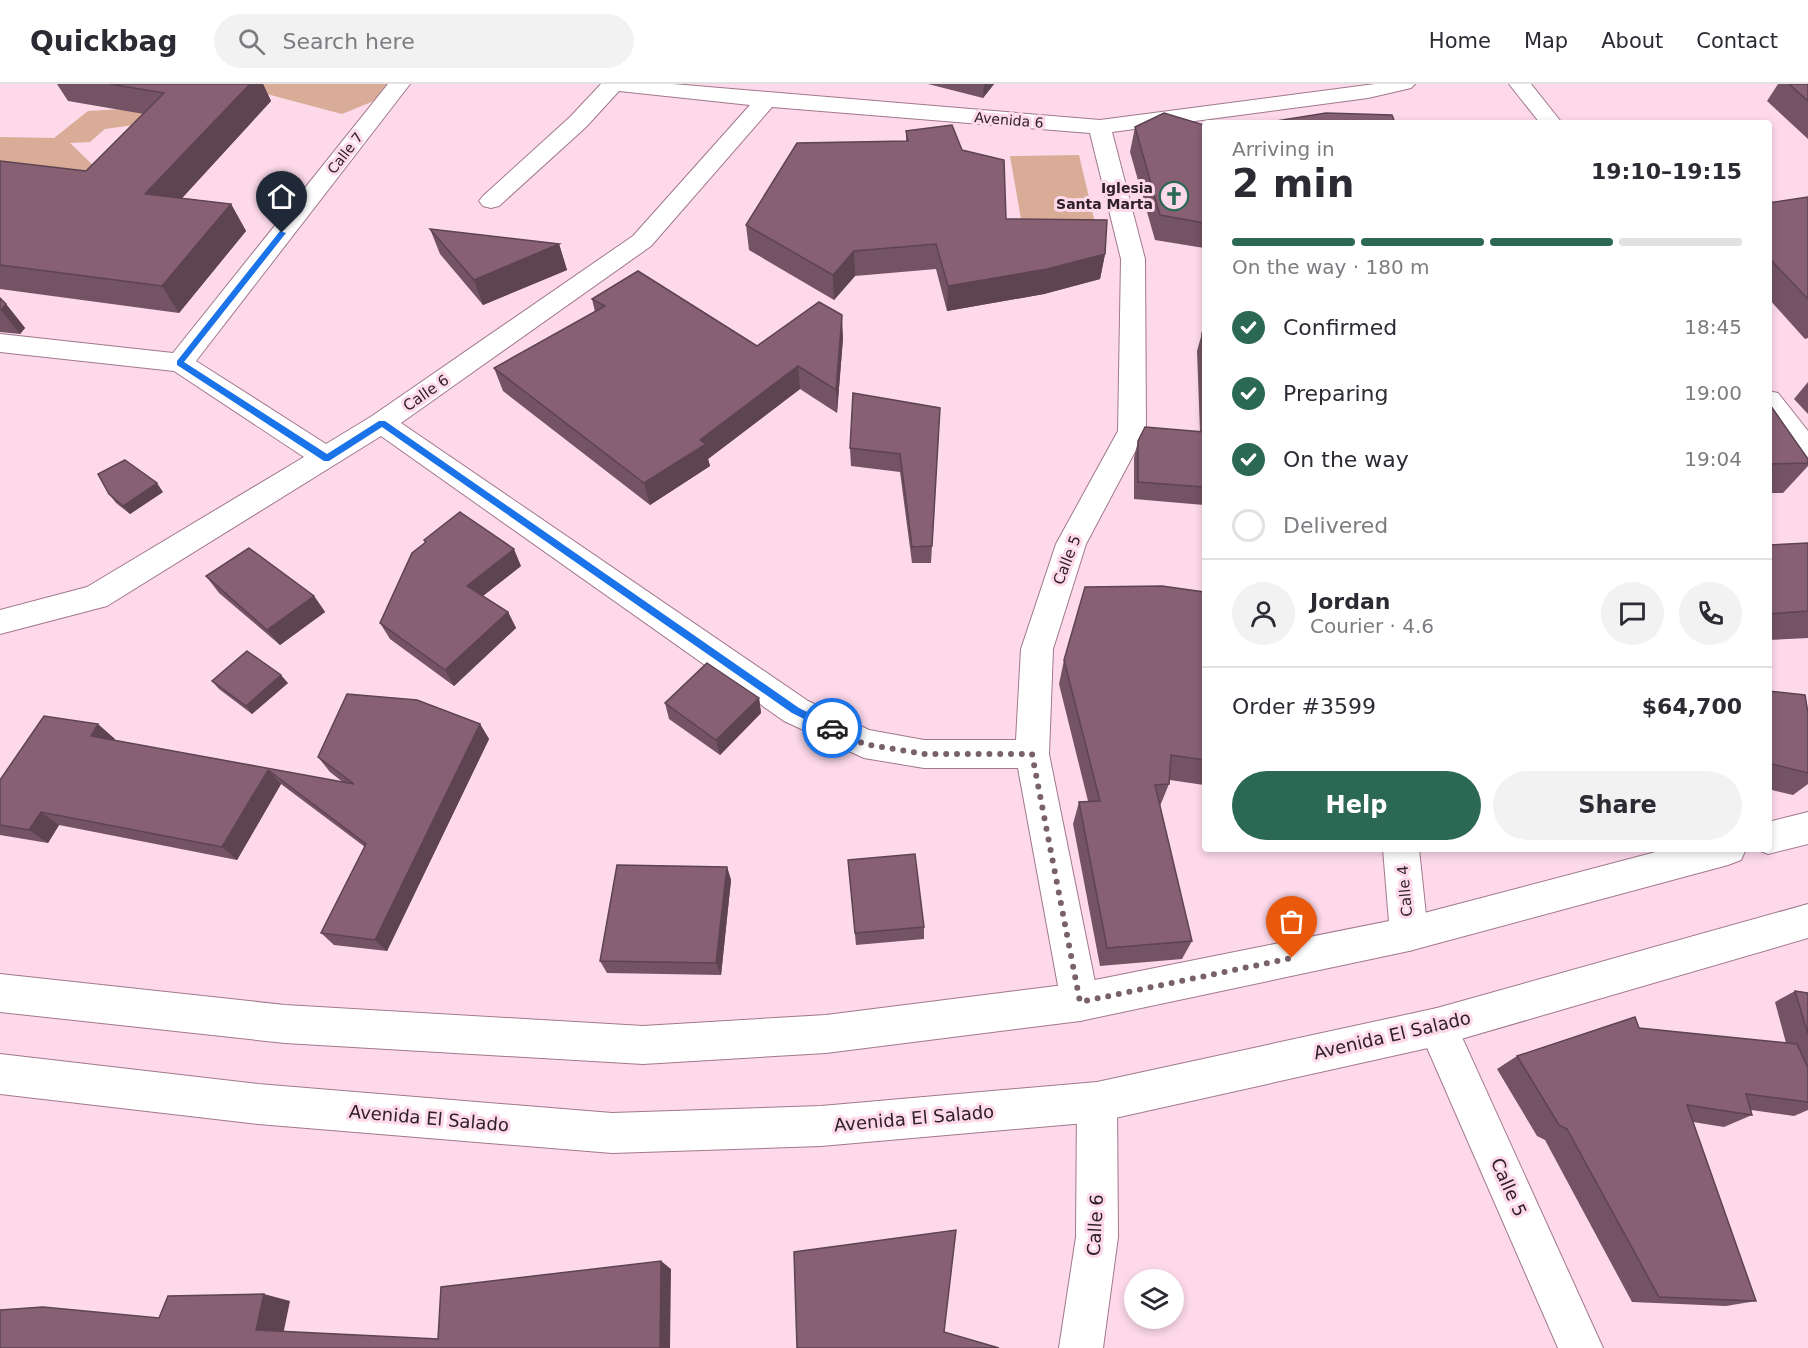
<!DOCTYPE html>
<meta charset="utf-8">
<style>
body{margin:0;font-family:"DejaVu Sans",sans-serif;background:#f2f2f3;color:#2b2b33;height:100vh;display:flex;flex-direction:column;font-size:22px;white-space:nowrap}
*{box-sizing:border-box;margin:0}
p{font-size:20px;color:#7c7c81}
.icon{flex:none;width:33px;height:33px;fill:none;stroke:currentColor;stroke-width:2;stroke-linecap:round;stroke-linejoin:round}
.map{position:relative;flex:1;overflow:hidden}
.drawer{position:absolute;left:1202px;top:36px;width:570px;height:732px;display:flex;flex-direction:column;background:#fff;border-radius:6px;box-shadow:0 3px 9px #0003}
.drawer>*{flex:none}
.buttons{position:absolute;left:1124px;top:1185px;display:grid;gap:12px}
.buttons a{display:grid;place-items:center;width:60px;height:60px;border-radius:50%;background:#fff;box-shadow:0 3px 9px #0003;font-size:30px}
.pin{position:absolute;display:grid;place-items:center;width:51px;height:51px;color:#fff;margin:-62px -26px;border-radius:50% 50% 50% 0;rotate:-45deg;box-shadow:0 0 6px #0007}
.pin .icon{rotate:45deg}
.courier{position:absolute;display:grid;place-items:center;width:60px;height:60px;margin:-30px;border:4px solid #1a73e8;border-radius:50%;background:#fff;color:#222;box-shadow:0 2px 8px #0007}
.head em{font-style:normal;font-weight:700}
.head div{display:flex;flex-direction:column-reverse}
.head{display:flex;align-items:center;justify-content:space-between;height:102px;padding:0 30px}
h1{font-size:39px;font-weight:700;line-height:45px}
.bar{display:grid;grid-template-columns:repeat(4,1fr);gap:9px 6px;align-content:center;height:72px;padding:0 30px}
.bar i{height:8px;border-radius:4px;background:#e1e1e2}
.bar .selected{background:#2c6954}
.bar p{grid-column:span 4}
.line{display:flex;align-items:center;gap:15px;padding:0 30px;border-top:2px solid #e1e1e2}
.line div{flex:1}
.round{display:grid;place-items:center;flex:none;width:63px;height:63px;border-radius:32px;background:#f2f2f3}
ol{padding:0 30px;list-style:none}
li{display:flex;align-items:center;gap:18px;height:66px}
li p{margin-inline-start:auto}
li .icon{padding:6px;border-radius:50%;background:#2c6954;color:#fff;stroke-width:4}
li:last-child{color:#7c7c81}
li i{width:33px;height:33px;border:3px solid #e1e1e2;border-radius:50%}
.button{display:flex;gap:12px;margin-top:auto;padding:12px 30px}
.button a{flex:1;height:69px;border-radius:36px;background:#2c6954;color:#fff;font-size:24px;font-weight:700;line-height:69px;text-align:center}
.button a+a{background:#f2f2f3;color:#2b2b33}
header{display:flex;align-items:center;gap:36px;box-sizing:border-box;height:84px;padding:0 30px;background:#fff;border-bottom:2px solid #e1e1e2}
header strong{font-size:28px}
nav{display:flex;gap:33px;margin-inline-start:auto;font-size:21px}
.search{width:420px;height:54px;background:#f2f2f3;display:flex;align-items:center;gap:15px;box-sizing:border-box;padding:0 21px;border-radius:33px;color:#7c7c81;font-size:22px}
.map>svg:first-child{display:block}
.green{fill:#d8ac97}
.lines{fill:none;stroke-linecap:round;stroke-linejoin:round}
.minor-casing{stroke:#a1788c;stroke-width:2}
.major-casing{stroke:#a1788c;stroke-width:2}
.minor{fill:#fff;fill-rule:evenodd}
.major{fill:#fff;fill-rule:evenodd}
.wall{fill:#745364}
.shaded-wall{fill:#5e4351}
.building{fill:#876074;stroke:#5e4351;stroke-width:1.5}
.route{fill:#1a73e8}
.done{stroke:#78616c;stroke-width:6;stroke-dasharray:0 10.8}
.labels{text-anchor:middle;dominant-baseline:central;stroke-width:6;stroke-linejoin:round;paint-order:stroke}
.far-street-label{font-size:14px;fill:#302028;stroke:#fdd9ea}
.far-poi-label{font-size:14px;font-weight:bold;fill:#302028;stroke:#fdd9ea;text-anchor:end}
.street-label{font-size:15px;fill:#302028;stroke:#fdd9ea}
.near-street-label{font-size:18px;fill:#302028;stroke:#fdd9ea}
</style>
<header>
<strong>Quickbag</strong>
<div class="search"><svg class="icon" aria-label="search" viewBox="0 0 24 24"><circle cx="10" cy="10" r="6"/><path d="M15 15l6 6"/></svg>Search here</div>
<nav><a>Home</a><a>Map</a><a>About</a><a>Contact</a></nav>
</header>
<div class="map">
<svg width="1808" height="1264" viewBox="0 0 1808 1264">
<rect width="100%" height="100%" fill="#fdd9ea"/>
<g class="green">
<polygon points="261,0 392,0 381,14 342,30 263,9"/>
<polygon points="155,23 156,38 105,45 90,58 70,59 98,86 75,104 0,91 0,53 54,54 88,27"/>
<polygon points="1079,71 1099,156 1025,158 1010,72"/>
</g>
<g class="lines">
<g class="minor-casing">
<g id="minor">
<path d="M388 0H410L196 277 326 360 372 332 633 152 750 21 619 7 586 43 499 122 491 124 483 122 479 117 483 112 570 33 601 0H673L1100 36 1375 0H1415L1411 4 1368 14 1112 48 1145 175 1146 347 1086 460 1053 565 1049 670 1099 918 1094 931 1080 937 1066 931 1061 918 1018 684H924L864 674 784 637 381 352 107 522 0 550V526L87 503 304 373 174 287 0 268V250L173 269ZM772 23 1090 49 1121 175 1118 347 1056 460 1021 565 1016 656H924L869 646 808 617 401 339 651 162Z"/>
<polygon points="1509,0 1531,0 1562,39 1540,39"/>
<polygon points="1768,307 1778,309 1808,347 1808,376 1798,373 1768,335"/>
<polygon points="1383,765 1419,765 1428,850 1422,862 1409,867 1396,862 1390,850"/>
<polygon points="1437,924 1451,929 1603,1264 1558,1264 1418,943 1423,929"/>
<polygon points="1097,998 1111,1004 1117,1018 1118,1153 1103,1264 1059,1264 1076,1153 1077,1018 1083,1004"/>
</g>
</g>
<g class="major-casing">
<g id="major">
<polygon points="1808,728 1808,760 1768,770 1756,765 1768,765 1768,738"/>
<polygon points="1667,765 1746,765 1741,776 1728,781 1409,867 1080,937 826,969 643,980 285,959 0,928 0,890 285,921 643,942 826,931 1080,899 1409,833"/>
<polygon points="1808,820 1808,854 1437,962 1097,1038 821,1062 612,1069 258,1040 0,1010 0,970 258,1000 612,1029 821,1022 1097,998 1437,924"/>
</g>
</g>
<use href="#minor" class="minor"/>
<use href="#major" class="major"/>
</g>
<g class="wall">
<polygon points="57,0 263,0 271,17 182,114 231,120 246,147 179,229 0,205 0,77 86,87 144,30 68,17"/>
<polygon points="928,0 994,0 983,14"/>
<polygon points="1778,0 1808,0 1808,55 1767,17"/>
<polygon points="1204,41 1204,164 1155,156 1130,68 1135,43"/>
<polygon points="906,47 1006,135 1105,170 1100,195 1044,210 947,227 936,185 855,192 834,216 749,166 746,141 906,57"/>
<polygon points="1808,113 1808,254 1805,255 1768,214 1768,119"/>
<polygon points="430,145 559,160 567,186 483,221 440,170"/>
<polygon points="0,214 6,220 25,244 20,250 0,248"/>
<polygon points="592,215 757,262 843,254 837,329 800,305 708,375 710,382 650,421 503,307 494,284 595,228"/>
<polygon points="1202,249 1204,249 1204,421 1134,415 1134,374 1138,357 1200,348 1197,267"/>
<polygon points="1808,298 1808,330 1794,315"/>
<polygon points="1768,318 1808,375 1808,382 1783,409 1768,409"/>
<polygon points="940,324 931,479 912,479 900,388 851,382 850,364"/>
<polygon points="163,408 130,430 116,419 109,410"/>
<polygon points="424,456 521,482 483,512 508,528 516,544 454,602 390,555 380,539 425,458"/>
<polygon points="1808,459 1808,554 1768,556 1768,461"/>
<polygon points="206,492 314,512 325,528 280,561 219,509"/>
<polygon points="1204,508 1204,701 1170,696 1169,700 1160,722 1192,857 1182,875 1100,882 1073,740 1079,718 1088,717 1059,600 1064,576"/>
<polygon points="212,597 288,599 252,630 219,605"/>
<polygon points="1768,607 1808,689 1808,700 1793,711 1768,705"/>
<polygon points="759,614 761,629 720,671 669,635 665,619"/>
<polygon points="480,640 489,655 387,867 334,861 321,849 365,763 281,700 237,776 59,741 48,759 0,751 0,696 115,655 114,656 344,699 330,688 318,673"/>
<polygon points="848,776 924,843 924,855 856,861"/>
<polygon points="727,783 731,796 721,891 607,889 600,877"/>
<polygon points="1795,907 1808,909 1808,1026 1794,1032 1751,1026 1752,1031 1724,1043 1693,1038 1756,1217 1726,1222 1632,1218 1545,1056 1537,1052 1497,985 1517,972 1639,944 1786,959 1775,918"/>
</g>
<g class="shaded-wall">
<polygon points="243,0 263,0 271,17 162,136 145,110"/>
<polygon points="984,0 994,0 983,14"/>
<polygon points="231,120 246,147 179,229 162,202"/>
<polygon points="559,160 567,186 483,221 474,196"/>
<polygon points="854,167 855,192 834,216 833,191"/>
<polygon points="1105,170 1100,195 1044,210 947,227 948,202"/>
<polygon points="6,220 25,244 20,250 1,226"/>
<polygon points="842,231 843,254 837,329 836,306"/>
<polygon points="798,282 800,305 708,375 710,382 650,421 644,399"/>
<polygon points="157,399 163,408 130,430 123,422"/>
<polygon points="514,465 521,482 475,518 467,502"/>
<polygon points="314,512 325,528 280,561 267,546"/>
<polygon points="508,528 516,544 454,602 445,586"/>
<polygon points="281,591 288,599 252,630 246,622"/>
<polygon points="759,614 761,629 720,671 716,656"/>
<polygon points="98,640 115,655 107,667 91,652"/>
<polygon points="480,640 489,655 387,867 375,856"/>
<polygon points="268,686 281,700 237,776 222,763"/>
<polygon points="41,728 59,741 48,759 29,746"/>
<polygon points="727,783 731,796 721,891 716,879"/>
<polygon points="661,1177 671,1185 670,1264 660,1264"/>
<polygon points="264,1210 290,1217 283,1251 256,1246"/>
</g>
<g class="building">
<polygon points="110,0 250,0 145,110 231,120 162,202 0,181 0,77 86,87 164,9"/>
<polygon points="1789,0 1808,0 1808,17"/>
<polygon points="1164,29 1204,41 1204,139 1160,131 1135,43"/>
<polygon points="1326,29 1392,31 1395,39 1263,39"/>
<polygon points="952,41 962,66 1004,76 1006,135 1107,136 1105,170 1047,185 948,202 936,160 854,167 833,191 746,141 797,59 908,57 906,47"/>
<polygon points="1808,113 1808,215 1768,173 1768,119"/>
<polygon points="430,145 559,160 474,196"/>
<polygon points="638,187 757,262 819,218 842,231 836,306 798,282 700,356 706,360 644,399 494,284 605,222 592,215"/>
<polygon points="0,214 6,220 1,226 0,226"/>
<polygon points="1202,249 1204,249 1204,311"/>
<polygon points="853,309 940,324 932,462 912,463 900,370 850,364"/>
<polygon points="1768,318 1808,375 1808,379 1768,380"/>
<polygon points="1145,343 1204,348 1204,403 1138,398 1138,357"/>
<polygon points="125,376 157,399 123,422 109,410 98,390"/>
<polygon points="460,428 514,465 467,502 508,528 445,586 380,539 412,469 426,458 424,456"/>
<polygon points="1808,459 1808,527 1768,530 1768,461"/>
<polygon points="249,464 314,512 267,546 206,492"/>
<polygon points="1162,502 1204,508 1204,676 1171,671 1169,700 1155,701 1192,857 1107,864 1079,718 1100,717 1064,576 1085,503"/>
<polygon points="247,567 281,591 246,622 212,597"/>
<polygon points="707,579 759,614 716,656 665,619"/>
<polygon points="1768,607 1805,611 1808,629 1808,689 1768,679"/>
<polygon points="347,610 417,616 480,640 375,856 321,849 366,760 268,686 222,763 41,728 29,746 0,741 0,696 44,632 98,640 91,652 354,700 318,673"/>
<polygon points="915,770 924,843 855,849 848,776"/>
<polygon points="617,781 727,783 716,879 600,877"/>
<polygon points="1795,907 1808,909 1808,950"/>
<polygon points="1635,933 1639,944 1797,960 1808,984 1808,1018 1746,1010 1752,1031 1687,1021 1756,1217 1659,1213 1567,1045 1559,1041 1517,972"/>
<polygon points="956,1146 944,1248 999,1264 797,1264 794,1168"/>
<polygon points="661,1177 660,1264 0,1264 0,1226 43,1223 159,1234 168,1212 264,1210 256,1246 438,1255 441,1203"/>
</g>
<polygon class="route" points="280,147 286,149 184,278 327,370 379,337 385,337 799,624 836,642 836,647 829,647 792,629 382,343 329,377 324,377 177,281 177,277"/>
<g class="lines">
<polyline class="done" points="832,644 864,660 924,670 1032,670 1080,918 1292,874"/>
</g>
<defs>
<g id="church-ring" transform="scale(1.5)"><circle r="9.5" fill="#fdd9ea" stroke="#2c6954" stroke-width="1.5"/><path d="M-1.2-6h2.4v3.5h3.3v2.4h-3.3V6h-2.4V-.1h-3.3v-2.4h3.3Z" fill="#2c6954"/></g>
</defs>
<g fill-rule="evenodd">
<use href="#church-ring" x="1174" y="112"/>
</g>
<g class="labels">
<g class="far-street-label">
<text transform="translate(1009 36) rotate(5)">Avenida 6</text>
<text transform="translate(345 69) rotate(-52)">Calle 7</text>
</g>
<g class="far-poi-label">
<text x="1153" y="104">Iglesia<tspan x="1153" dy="16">Santa Marta</tspan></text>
</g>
<g class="street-label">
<text transform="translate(426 309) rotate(-35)">Calle 6</text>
<text transform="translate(1067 476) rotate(-69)">Calle 5</text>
<text transform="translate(1405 807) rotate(-95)">Calle 4</text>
</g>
<g class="near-street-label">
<text transform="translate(1392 951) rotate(-13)">Avenida El Salado</text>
<text transform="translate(429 1034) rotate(5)">Avenida El Salado</text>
<text transform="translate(914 1034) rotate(-5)">Avenida El Salado</text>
<text transform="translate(1509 1103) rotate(66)">Calle 5</text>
<text transform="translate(1095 1141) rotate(-87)">Calle 6</text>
</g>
</g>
</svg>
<div class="buttons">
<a><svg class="icon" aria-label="layers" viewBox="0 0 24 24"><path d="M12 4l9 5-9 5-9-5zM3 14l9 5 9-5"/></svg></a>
</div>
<div class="pin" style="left:1292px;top:874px;background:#ea580c"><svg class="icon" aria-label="bag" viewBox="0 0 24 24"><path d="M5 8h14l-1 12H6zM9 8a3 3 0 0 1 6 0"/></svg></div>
<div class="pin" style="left:282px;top:149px;background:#1f2937"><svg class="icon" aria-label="home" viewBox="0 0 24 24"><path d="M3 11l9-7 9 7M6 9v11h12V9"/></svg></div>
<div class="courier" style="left:832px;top:644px"><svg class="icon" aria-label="car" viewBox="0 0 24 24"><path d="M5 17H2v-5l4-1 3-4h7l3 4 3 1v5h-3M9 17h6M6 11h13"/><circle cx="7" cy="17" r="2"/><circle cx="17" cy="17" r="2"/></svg></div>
<section class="drawer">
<div class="head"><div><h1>2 min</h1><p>Arriving in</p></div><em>19:10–19:15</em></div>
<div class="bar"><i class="selected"></i><i class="selected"></i><i class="selected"></i><i></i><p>On the way · 180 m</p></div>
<ol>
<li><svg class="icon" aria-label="check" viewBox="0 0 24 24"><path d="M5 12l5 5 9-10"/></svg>Confirmed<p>18:45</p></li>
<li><svg class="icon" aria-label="check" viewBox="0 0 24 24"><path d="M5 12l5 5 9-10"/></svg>Preparing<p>19:00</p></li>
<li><svg class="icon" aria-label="check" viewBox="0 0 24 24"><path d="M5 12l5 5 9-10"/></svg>On the way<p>19:04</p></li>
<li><i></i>Delivered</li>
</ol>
<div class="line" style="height:108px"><a class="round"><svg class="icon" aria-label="person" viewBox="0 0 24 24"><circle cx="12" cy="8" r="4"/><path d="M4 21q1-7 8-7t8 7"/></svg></a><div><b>Jordan</b><p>Courier · 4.6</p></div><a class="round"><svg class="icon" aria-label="chat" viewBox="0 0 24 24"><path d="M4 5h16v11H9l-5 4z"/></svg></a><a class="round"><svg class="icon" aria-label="phone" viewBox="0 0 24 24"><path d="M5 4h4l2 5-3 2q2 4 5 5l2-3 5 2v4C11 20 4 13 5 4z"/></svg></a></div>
<div class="line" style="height:78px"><div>Order #3599</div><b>$64,700</b></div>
<div class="button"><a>Help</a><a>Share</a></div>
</section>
</div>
